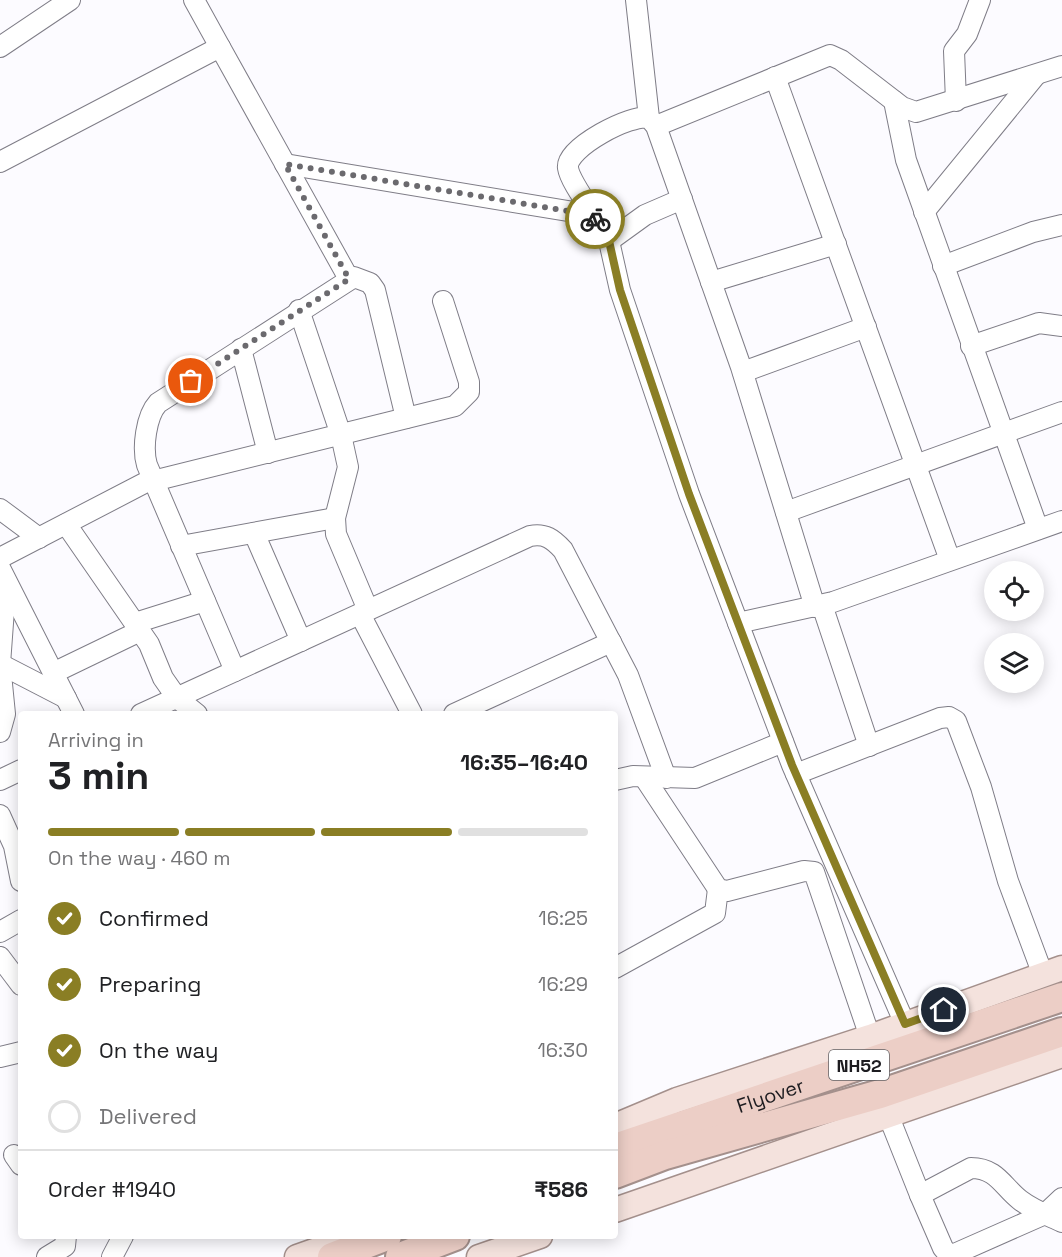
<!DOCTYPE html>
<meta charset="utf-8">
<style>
body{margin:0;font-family:"Space Grotesk",sans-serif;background:#f2f2f2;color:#202124;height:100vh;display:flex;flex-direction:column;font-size:22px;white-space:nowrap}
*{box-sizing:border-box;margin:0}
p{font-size:20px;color:#757577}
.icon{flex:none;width:33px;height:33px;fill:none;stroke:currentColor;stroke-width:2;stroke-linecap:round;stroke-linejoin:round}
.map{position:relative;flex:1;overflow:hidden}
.sheet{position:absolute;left:18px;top:711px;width:600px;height:528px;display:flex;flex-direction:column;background:#fff;border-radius:6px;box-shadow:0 3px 15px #0003}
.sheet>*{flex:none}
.tools{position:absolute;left:984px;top:561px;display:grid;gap:12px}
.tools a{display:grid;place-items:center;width:60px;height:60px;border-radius:50%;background:#fff;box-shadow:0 3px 15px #0003;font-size:30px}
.pin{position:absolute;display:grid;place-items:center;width:51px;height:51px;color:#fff;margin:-26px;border:3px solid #fff;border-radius:50%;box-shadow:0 2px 6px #0007}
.courier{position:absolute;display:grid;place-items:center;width:60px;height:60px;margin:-30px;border:4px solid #8a7e24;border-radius:50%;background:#fff;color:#222;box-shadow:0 2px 8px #0007}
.headline em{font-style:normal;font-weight:600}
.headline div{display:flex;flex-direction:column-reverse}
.headline{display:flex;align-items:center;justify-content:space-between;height:102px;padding:0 30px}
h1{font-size:39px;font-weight:600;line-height:45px}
.bar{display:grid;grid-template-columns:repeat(4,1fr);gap:9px 6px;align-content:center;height:72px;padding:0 30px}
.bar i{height:8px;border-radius:4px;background:#e0e0e0}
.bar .current{background:#8a7e24}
.bar p{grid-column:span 4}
.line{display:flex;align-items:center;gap:15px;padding:0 30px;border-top:2px solid #e0e0e0}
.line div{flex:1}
ol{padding:0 30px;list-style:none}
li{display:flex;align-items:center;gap:18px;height:66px}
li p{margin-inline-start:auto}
li .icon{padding:6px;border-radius:50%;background:#8a7e24;color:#fff;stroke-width:4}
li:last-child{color:#757577}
li i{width:33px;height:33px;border:3px solid #e0e0e0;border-radius:50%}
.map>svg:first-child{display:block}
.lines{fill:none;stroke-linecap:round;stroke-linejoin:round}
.minor-casing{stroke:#7f7d87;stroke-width:22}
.major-casing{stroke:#a4908c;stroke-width:27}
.highway-casing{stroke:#a4908c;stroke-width:32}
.minor{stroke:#fff;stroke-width:20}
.major{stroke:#f4e2dd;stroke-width:24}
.highway{stroke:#eccec6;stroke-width:28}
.done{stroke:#6b6a6e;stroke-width:6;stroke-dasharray:0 10.8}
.route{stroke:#8a7e24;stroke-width:8}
.labels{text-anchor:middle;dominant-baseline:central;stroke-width:4.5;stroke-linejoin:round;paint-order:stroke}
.shield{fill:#fff;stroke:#616063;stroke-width:1.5}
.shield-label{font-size:18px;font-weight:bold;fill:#1d1c20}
.street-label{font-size:20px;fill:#1d1c20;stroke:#fff}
</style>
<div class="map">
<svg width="1062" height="1257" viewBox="0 0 1062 1257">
<rect width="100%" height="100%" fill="#fcfbff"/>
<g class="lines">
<g class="minor-casing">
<g id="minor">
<polyline points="194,0 220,47"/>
<polyline points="636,0 649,118"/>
<polyline points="0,47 70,0"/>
<polyline points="775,77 950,560"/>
<polyline points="894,101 906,160 1038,529"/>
<polyline points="956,101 954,51 967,34 980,0"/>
<polyline points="656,126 830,55 841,60 902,107 916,112 1062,66"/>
<polyline points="0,162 220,47 349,279"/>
<polyline points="285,164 586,214 600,224 609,241 620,290 689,494 792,765 905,1024"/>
<polyline points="924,212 1036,75"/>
<path d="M600 224C592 210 570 182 568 168 565 148 632 113 649 118L656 126 741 367 815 607"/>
<polyline points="609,241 645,215 682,199"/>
<polyline points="943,266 1033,232 1062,225"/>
<polyline points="711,282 836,244"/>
<polyline points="299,310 341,435 348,467 335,518 336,534 368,610"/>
<polyline points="971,346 1039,323 1062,326"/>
<polyline points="241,349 268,453"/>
<polyline points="743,372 866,327"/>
<polyline points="153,481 455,406 469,392 469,382 443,301"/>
<polyline points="0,509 39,538"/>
<polyline points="786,512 1062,412"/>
<polyline points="66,524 149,644 163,678 177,698 197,714"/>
<polyline points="254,533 301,641"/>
<polyline points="181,546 335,518"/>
<polyline points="0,558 152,479"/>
<polyline points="0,568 74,714"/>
<polyline points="822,605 869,746"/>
<polyline points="360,614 412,714"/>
<polyline points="135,623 205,601"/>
<polyline points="738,623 833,602 1062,521"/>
<polyline points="0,664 66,698"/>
<path d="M235 671 147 465C142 448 146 416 158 403L354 277 370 283 375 290 406 418"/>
<polyline points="53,673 140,631"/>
<path d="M141 714 530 536C545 533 553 539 563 550L628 675 666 778"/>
<polyline points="454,714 611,642"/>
<polyline points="0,732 5,714 0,664 6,582"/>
<polyline points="796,774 940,718 949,717 956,721 981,787 1008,881 1043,975"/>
<polyline points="644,777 718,889 727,891 804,871 814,872 870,1037"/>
<polyline points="0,780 21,770"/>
<polyline points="615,780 633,776 695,778 783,742"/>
<polyline points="0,815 14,846 21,881"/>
<polyline points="0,932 21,920"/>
<polyline points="0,957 21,985"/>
<polyline points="615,968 715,913 718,889"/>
<polyline points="0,1057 21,1052"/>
<polyline points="883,1102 920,1195 943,1248 950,1256 1045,1214 1062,1198"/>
<polyline points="14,1155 21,1165"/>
<path d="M920 1195 971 1168C997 1168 1003 1187 1020 1200 1033 1210 1047 1215 1062 1222"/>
<polyline points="47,1257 65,1246 66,1236"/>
<polyline points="112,1257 123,1236"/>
</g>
</g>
<g class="major-casing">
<g id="major">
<polyline points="615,1126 677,1100 870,1037 1062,968"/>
<polyline points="615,1210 1062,1055"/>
<polyline points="297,1257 351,1238"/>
<polyline points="479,1257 540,1236"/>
</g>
</g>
<g class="highway-casing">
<g id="highway">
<path id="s1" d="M615 1148 1062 997"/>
<polyline points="615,1174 665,1155 880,1094 1062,1032"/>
<polyline points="332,1257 387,1236"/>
<polyline points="400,1257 455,1236"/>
</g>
</g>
<use href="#minor" class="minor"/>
<use href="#major" class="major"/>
<use href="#highway" class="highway"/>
</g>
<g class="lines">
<polyline class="done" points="191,381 349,279 285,164 586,214 595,219"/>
<polyline class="route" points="595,219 609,241 620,290 689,494 792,765 905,1024 944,1010"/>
</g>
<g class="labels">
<rect class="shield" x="829" y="1050" width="60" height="30" rx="4.5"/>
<g class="shield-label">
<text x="859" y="1065">NH52</text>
</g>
<g class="street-label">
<text stroke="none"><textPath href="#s1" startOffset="164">Flyover</textPath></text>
</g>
</g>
</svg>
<div class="tools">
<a><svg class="icon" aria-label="locate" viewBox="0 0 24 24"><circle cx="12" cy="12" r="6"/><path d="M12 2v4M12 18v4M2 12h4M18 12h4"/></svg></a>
<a><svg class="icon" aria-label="layers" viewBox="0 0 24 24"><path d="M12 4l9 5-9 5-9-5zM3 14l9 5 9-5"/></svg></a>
</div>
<div class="pin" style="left:191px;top:381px;background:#ea580c"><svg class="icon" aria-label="bag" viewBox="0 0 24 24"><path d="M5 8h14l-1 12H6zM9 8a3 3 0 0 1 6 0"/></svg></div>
<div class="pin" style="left:944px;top:1010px;background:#1f2937"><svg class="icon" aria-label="home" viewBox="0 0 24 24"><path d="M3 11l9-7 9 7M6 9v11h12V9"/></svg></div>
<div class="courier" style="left:595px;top:219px"><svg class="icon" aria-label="bike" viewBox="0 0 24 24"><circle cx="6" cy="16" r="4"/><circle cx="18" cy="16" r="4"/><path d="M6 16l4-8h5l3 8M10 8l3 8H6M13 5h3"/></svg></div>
<section class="sheet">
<div class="headline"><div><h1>3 min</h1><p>Arriving in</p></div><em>16:35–16:40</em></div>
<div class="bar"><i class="current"></i><i class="current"></i><i class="current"></i><i></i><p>On the way · 460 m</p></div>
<ol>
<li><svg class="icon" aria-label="check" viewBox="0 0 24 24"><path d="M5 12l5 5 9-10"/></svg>Confirmed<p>16:25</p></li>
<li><svg class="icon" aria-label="check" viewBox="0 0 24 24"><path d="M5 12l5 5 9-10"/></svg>Preparing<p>16:29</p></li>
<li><svg class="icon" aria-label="check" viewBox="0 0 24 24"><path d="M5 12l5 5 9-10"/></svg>On the way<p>16:30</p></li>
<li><i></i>Delivered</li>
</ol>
<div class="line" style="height:78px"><div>Order #1940</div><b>₹586</b></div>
</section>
</div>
